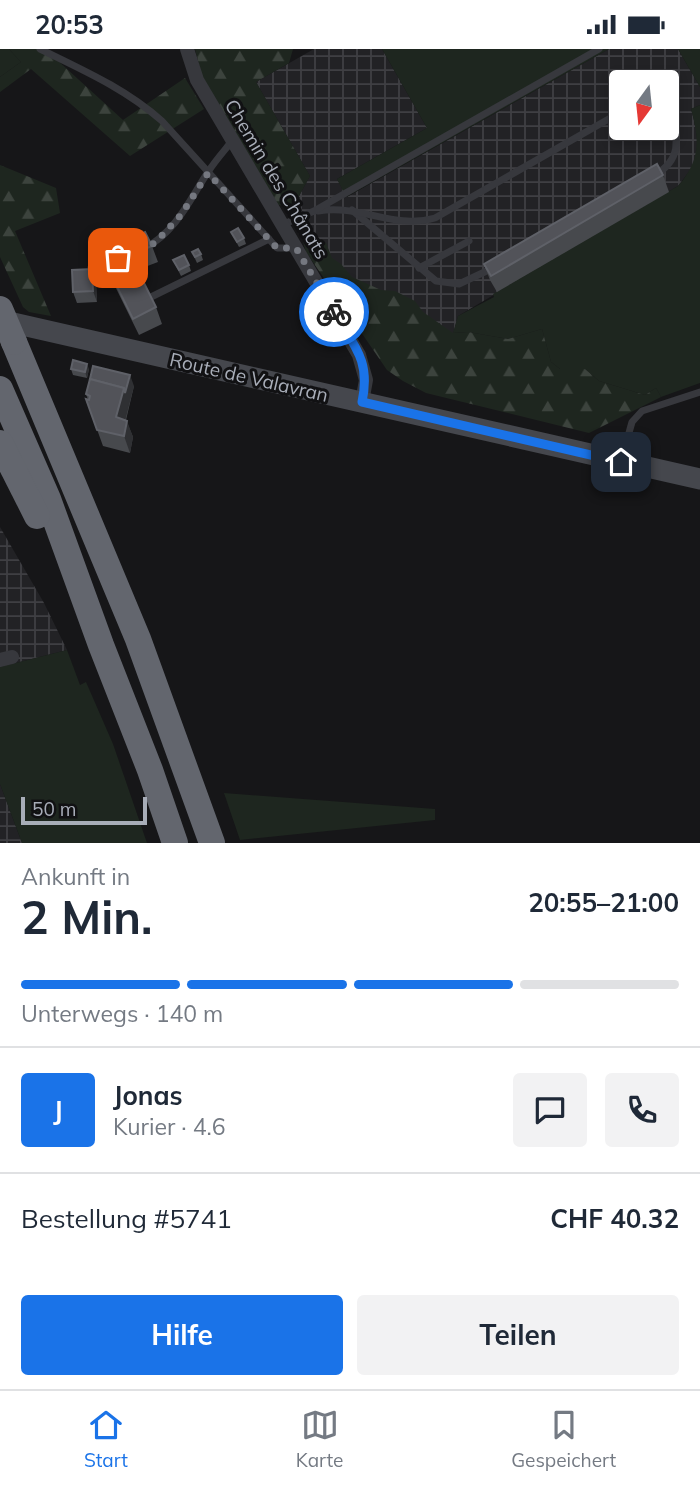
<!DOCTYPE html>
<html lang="de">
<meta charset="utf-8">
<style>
body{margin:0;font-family:Mulish,sans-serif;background:#f2f2f3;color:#1f2937;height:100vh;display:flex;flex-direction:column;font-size:26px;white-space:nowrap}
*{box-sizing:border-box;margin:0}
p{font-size:23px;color:#747a83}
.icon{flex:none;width:38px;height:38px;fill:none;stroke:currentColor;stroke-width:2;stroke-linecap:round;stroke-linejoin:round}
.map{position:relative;height:794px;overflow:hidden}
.panel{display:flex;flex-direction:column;background:#fff;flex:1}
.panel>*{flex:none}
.needle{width:46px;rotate:195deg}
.buttons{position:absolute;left:609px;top:21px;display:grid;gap:14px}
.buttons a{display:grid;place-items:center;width:70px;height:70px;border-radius:7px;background:#fff;box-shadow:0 4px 10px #0003;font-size:35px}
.scale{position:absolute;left:21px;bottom:18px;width:126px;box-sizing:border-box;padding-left:7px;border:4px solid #a8adb8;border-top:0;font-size:19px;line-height:24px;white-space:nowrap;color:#a8adb8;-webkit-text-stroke:5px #111113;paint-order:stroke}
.pin{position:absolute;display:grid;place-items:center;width:60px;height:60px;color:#fff;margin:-30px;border-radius:14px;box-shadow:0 4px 10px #0006}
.courier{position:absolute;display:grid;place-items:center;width:70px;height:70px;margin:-35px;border:5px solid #1a73e8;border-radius:50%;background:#fff;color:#222;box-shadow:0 2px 9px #0007}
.headline em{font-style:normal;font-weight:700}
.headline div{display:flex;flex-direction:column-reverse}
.headline{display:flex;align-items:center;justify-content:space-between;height:119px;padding:0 21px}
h1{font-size:46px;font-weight:700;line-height:52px}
.bar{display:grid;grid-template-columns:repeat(4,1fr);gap:10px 7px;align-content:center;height:84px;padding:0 21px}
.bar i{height:9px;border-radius:5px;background:#e0e1e3}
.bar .current{background:#1a73e8}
.bar p{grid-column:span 4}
.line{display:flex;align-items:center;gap:18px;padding:0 21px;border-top:2px solid #e0e1e3}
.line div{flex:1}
.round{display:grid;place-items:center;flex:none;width:74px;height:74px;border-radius:7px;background:#f2f2f3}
.button{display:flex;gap:14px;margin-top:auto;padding:14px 21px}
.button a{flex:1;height:80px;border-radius:7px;background:#1a73e8;color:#fff;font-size:28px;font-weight:700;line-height:80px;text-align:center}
.button a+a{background:#f2f2f3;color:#1f2937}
.status{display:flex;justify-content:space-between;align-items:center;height:49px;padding:0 35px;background:#fff;direction:ltr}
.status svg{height:19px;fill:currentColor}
.menu{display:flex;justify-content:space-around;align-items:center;height:98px;border-top:2px solid #e0e1e3;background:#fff;font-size:19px;color:#747a83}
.menu a{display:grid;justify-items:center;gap:4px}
.menu .current{color:#1a73e8}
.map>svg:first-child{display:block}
.industrial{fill:url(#industrial-grid);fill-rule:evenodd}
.green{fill:#1e261f}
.forest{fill:url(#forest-firs)}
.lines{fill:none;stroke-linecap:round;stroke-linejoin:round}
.lane{stroke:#37383d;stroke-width:7}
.street{stroke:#37383d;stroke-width:14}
.secondary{stroke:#45474d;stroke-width:21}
.highway{stroke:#63666e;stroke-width:26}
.highway-bridge{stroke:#63666e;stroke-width:26}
.wall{fill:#47494d}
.shaded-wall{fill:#2f3033}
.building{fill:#525359;stroke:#5f6168;stroke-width:2}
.done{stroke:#757880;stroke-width:7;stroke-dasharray:0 12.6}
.route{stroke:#1a73e8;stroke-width:9}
.labels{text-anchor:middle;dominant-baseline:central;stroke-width:6;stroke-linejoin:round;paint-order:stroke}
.street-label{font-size:19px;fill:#a8adb8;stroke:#111113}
</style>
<div class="status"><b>20:53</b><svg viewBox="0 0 49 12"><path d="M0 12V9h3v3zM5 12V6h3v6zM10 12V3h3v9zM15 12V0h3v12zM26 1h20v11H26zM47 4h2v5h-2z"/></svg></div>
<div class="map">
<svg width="700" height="794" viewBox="0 0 700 794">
<defs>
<pattern id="industrial-grid" width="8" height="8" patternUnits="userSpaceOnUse" patternTransform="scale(1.75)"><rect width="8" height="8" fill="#222225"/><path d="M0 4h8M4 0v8" fill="none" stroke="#3f3f43"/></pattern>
<pattern id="forest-firs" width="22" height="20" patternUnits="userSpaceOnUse" patternTransform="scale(1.75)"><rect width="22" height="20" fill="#1e261f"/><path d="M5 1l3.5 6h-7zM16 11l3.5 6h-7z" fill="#3c433d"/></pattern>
</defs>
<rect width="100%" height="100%" fill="#161618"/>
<g class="industrial">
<path d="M314 0H382L427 79 337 130 347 148 609 0H678L700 38V56L691 60 696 79 698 100 695 115 678 137 458 267 448 304 405 299 305 181 290 159 293 158 310 127 256 33ZM621 33H667V79H621Z"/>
<polygon points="0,478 44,554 67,601 0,618"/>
<polygon points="0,735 22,794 0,794"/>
</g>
<g class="green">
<polygon points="0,0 9,0 21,13 0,28"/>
<polygon points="382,0 609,0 346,148 337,130 427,79"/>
<polygon points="678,0 700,0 700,38"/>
<path d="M700 56V334L661 348 656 339 645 346 599 332 585 320H560L551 313 542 280 508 290 468 283 453 284 458 267 494 248 493 245 678 137C700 112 700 92 691 60Z"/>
<polygon points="67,601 80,636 86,633 113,695 147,794 22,794 0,735 0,618"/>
<polygon points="224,744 435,760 435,771 240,791"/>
</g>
<g class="forest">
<polygon points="9,0 45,0 123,71 185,29 204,60 130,107 31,20 0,43 0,28 21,13"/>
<polygon points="195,0 293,0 289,14 256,33 310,127 293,158 278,156 202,27"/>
<polygon points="0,116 56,139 60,164 15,182 51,267 29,263 23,258 0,208"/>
<polygon points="311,185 326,194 332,209 341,215 352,228 381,241 395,242 415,252 423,263 453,284 468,283 508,290 542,280 551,313 560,320 585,320 599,332 645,346 656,339 661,348 589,384 426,344 403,332 387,321 306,203 303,193 304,186"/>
</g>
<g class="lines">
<g class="lane">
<path d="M40 0C83 21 126 40 162 72L277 199H295"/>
<path d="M655 126C679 112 682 90 667 68"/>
<polyline points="352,161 436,232 459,235 493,219"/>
<path d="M318 162C362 155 393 181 435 169L621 63"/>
<polyline points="282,176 314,162 599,0"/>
<path d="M145 199C176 183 190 150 208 123 215 112 224 102 232 92"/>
<polyline points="91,219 111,211"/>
<polyline points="419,219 469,192"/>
<polyline points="151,248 269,190"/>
<polyline points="622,409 632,373 642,362 700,343"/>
</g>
<g class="street">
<polyline points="187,0 197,31 359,306 366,331 362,353"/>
<polyline points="0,611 12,608"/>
</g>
<polyline class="secondary" points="0,271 700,430"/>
<g class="highway">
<polyline points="14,293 138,590 212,794"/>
<polyline points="0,340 48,450 101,596 150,721 175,794"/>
<polyline points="0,394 37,467"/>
</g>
<polyline class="highway-bridge" points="0,260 14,293"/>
</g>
<g class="wall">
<polygon points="663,126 669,143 497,243 490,231 484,215"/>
<polygon points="231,183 244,189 246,195 239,198"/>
<polygon points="152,197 158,213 137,221 156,258 162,275 139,286 107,221 101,205"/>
<polygon points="192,203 201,205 203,211 197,214"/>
<polygon points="173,211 189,216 191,222 181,227"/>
<polygon points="96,232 97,253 77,254 73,243"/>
<polygon points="71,320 89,320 87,329 73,326"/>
<polygon points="134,337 126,371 133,388 130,404 103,397 86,350 88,351 86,345"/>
</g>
<g class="shaded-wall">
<polygon points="92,220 96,232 97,253 93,242"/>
<polygon points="87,315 89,320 87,329 85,323"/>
<polygon points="130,326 134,337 122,384 116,368 124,339"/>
<polygon points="127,372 133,388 130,404 124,387"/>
</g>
<g class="building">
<polygon points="657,115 663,126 491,227 484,215"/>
<polygon points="238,179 244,189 237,193 231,183"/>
<polygon points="145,183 152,197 130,206 156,258 133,270 101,205"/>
<polygon points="198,200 201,205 195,208 192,203"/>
<polygon points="184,206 189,216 179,221 173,211"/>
<polygon points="92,220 93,242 73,243 72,221"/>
<polygon points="73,311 87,315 85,323 71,320"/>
<polygon points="93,317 130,326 125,344 124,339 90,330"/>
<polygon points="90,330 124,339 116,368 127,372 124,387 97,381 86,350 89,351 90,347 86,345"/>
</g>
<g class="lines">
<polyline class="done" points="118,209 155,194 181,166 208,124 277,199 296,199 334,263"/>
<path class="route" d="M334 263C354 297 371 311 362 353L621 413"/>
</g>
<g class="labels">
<g class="street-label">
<text transform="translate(277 130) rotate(59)">Chemin des Chânats</text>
<text transform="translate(249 328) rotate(13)">Route de Valavran</text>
</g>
</g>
</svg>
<div class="buttons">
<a><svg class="needle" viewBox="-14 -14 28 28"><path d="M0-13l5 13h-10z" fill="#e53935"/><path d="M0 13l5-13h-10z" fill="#747a83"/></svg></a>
</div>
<div class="scale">50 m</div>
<div class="pin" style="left:118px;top:209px;background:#ea580c"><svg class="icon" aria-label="bag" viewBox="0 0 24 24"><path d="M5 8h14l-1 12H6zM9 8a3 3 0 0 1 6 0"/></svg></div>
<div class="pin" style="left:621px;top:413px;background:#1f2937"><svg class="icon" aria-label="home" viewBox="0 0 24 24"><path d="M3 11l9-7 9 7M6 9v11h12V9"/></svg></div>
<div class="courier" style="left:334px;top:263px"><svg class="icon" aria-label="bike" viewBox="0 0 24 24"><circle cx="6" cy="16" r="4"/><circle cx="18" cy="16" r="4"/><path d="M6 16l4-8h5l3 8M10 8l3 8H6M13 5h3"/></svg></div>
</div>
<section class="panel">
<div class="headline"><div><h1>2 Min.</h1><p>Ankunft in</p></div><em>20:55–21:00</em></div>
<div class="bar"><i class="current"></i><i class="current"></i><i class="current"></i><i></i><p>Unterwegs · 140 m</p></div>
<div class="line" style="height:126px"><b class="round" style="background:#1a73e8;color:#fff">J</b><div><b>Jonas</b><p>Kurier · 4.6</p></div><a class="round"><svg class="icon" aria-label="chat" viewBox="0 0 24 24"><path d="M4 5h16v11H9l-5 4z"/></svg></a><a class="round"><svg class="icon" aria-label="phone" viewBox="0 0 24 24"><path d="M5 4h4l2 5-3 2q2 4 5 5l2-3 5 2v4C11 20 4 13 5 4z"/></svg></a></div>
<div class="line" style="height:91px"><div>Bestellung #5741</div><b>CHF 40.32</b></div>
<div class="button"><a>Hilfe</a><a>Teilen</a></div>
</section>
<nav class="menu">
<a class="current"><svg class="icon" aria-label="home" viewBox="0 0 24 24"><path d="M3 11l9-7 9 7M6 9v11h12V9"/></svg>Start</a>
<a><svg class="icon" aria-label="map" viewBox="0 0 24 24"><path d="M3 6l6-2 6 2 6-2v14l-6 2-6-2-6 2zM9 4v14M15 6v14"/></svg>Karte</a>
<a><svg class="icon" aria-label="saved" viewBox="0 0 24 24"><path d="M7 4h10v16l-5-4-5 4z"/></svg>Gespeichert</a>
</nav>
